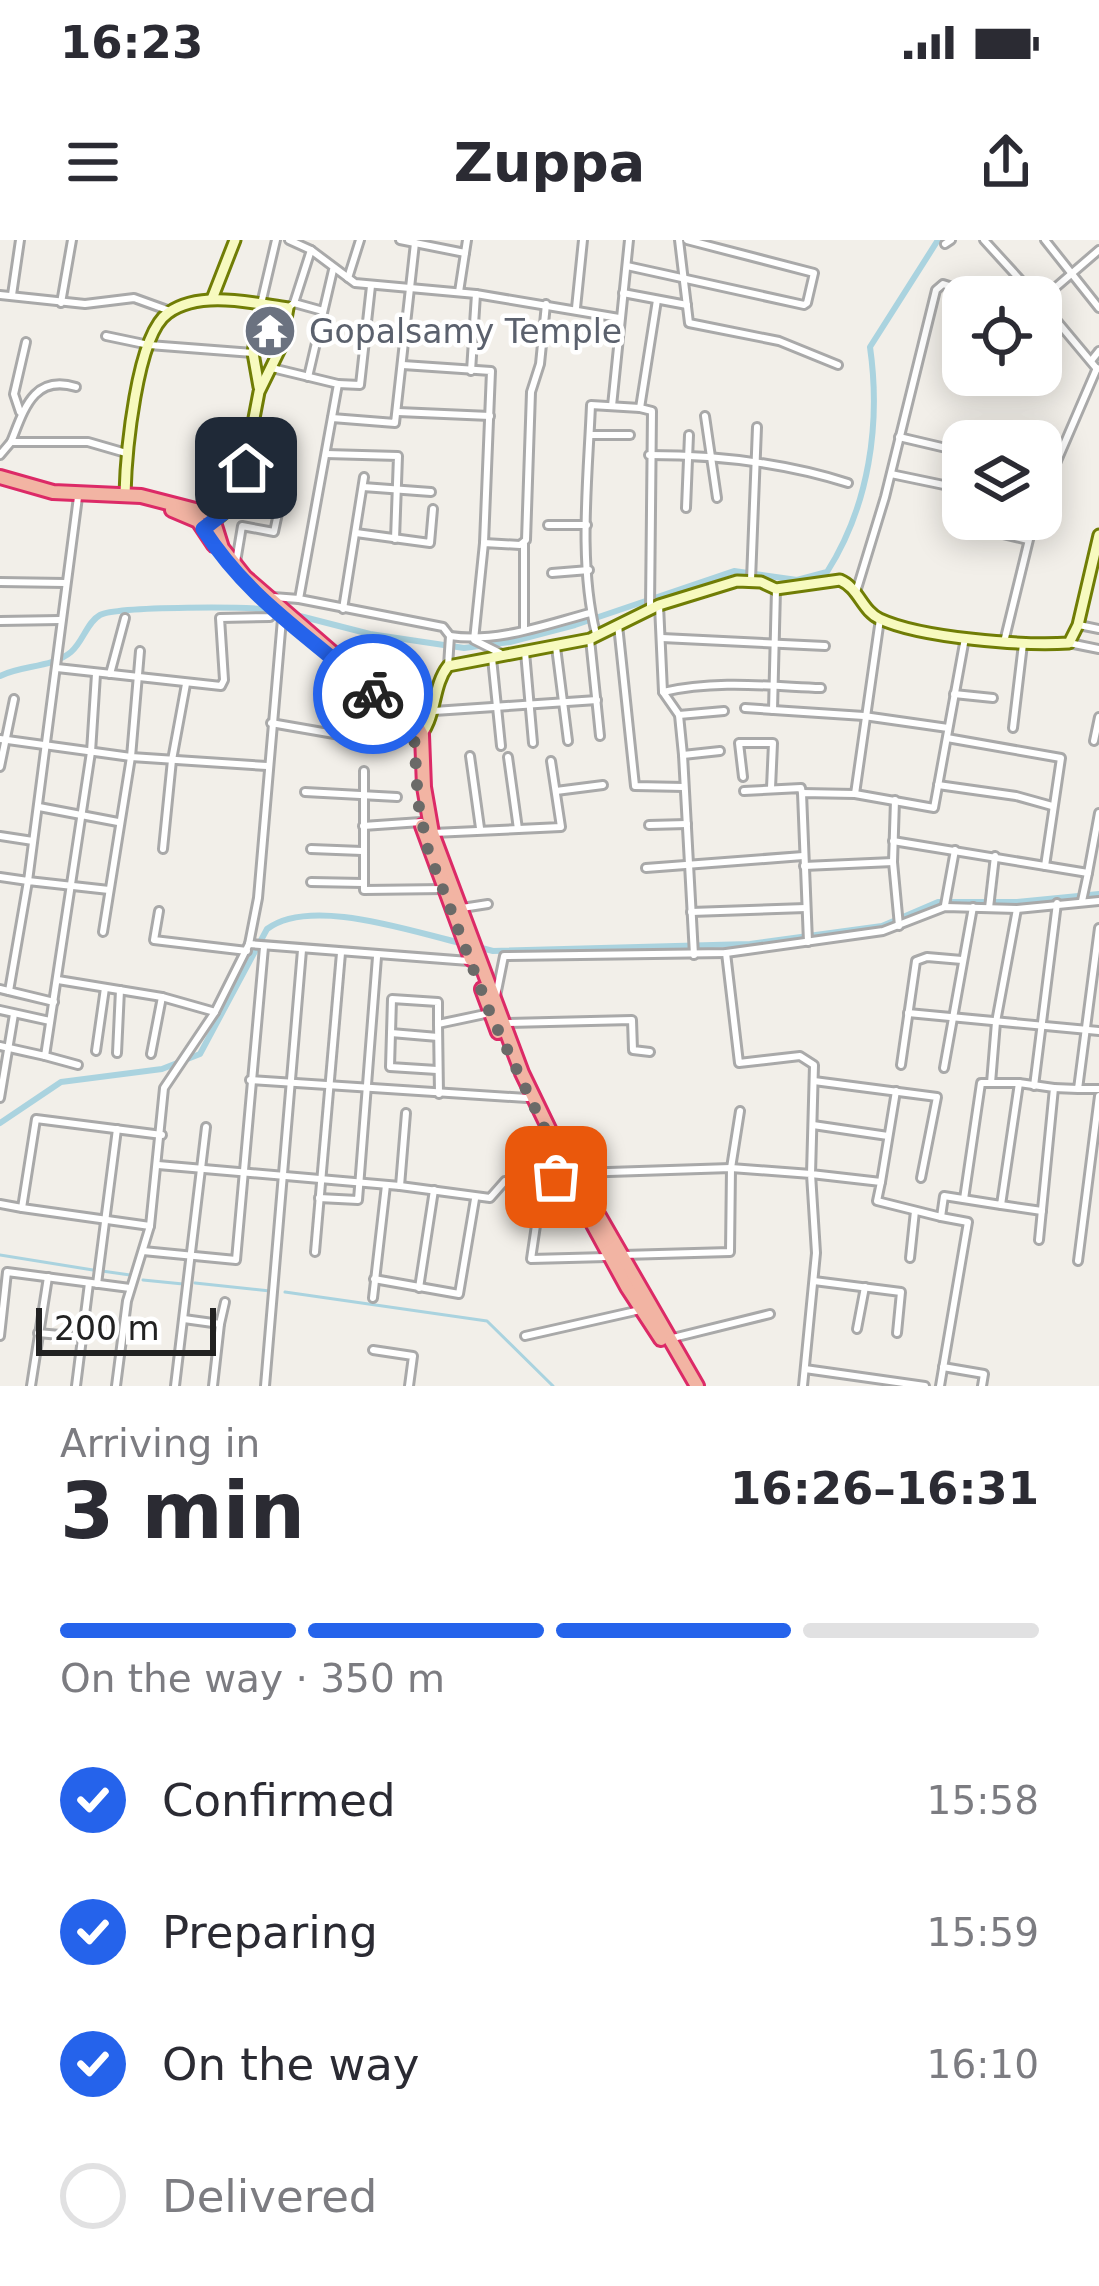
<!DOCTYPE html>
<meta charset="utf-8">
<style>
body{margin:0;font-family:"DejaVu Sans",sans-serif;background:#f7f7f7;color:#2b2b33;height:100vh;display:flex;flex-direction:column;font-size:45px;white-space:nowrap}
*{box-sizing:border-box;margin:0}
p{font-size:39px;color:#7c7c81}
.icon{flex:none;width:66px;height:66px;fill:none;stroke:currentColor;stroke-width:2;stroke-linecap:round;stroke-linejoin:round}
.map{position:relative;height:1146px;overflow:hidden}
.drawer{display:flex;flex-direction:column;background:#fff;flex:1}
.drawer>*{flex:none}
.controls{position:absolute;left:942px;top:36px;display:grid;gap:24px}
.controls a{display:grid;place-items:center;width:120px;height:120px;border-radius:24px;background:#fff;box-shadow:0 6px 30px #0003;font-size:60px}
.scale{position:absolute;left:36px;bottom:30px;width:180px;box-sizing:border-box;padding-left:12px;border:6px solid #222;border-top:0;font-size:33px;line-height:42px;white-space:nowrap;color:#222;-webkit-text-stroke:9px #fff;paint-order:stroke}
.pin{position:absolute;display:grid;place-items:center;width:102px;height:102px;color:#fff;margin:-51px;border-radius:24px;box-shadow:0 6px 18px #0006}
.courier{position:absolute;display:grid;place-items:center;width:120px;height:120px;margin:-60px;border:9px solid #2563eb;border-radius:50%;background:#fff;color:#222;box-shadow:0 3px 15px #0007}
.head em{font-style:normal;font-weight:700}
.head div{display:flex;flex-direction:column-reverse}
.head{display:flex;align-items:center;justify-content:space-between;height:204px;padding:0 60px}
h1{font-size:78px;font-weight:700;line-height:90px}
.bar{display:grid;grid-template-columns:repeat(4,1fr);gap:18px 12px;align-content:center;height:144px;padding:0 60px}
.bar i{height:15px;border-radius:9px;background:#e1e1e2}
.bar .active{background:#2563eb}
.bar p{grid-column:span 4}
ol{padding:0 60px;list-style:none}
li{display:flex;align-items:center;gap:36px;height:132px}
li p{margin-inline-start:auto}
li .icon{padding:12px;border-radius:50%;background:#2563eb;color:#fff;stroke-width:4}
li:last-child{color:#7c7c81}
li i{width:66px;height:66px;border:6px solid #e1e1e2;border-radius:50%}
.status{display:flex;justify-content:space-between;align-items:center;height:84px;padding:0 60px;background:#fff;direction:ltr}
.status svg{height:33px;fill:currentColor}
header{display:flex;justify-content:space-between;align-items:center;height:156px;padding:0 60px;background:#fff;font-size:54px;font-weight:700}
.map>svg:first-child{display:block}
.lines{fill:none;stroke-linecap:round;stroke-linejoin:round}
.stream{stroke:#aad3df;stroke-width:3}
.canal{stroke:#aad3df;stroke-width:6}
.minor-casing{stroke:#a9a9a9;stroke-width:12}
.secondary-casing{stroke:#707d05;stroke-width:15}
.trunk-casing{stroke:#dc2a67;stroke-width:18}
.minor{stroke:#fff;stroke-width:6}
.secondary{stroke:#f7fabf;stroke-width:9}
.trunk{stroke:#f2b4a3;stroke-width:12}
.done{stroke:#6b6a68;stroke-width:12;stroke-dasharray:0 21.6}
.route{stroke:#2563eb;stroke-width:15}
.labels{text-anchor:middle;dominant-baseline:central;stroke-width:9;stroke-linejoin:round;paint-order:stroke}
.worship-label{font-size:33px;fill:#5b616d;stroke:#fff;text-anchor:start}
</style>
<div class="status"><b>16:23</b><svg viewBox="0 0 49 12"><path d="M0 12V9h3v3zM5 12V6h3v6zM10 12V3h3v9zM15 12V0h3v12zM26 1h20v11H26zM47 4h2v5h-2z"/></svg></div>
<header><svg class="icon" aria-label="menu" viewBox="0 0 24 24"><path d="M4 6h16M4 12h16M4 18h16"/></svg>Zuppa<svg class="icon" aria-label="share" viewBox="0 0 24 24"><path d="M12 15V3M7 8l5-5 5 5M5 13v7h14v-7"/></svg></header>
<div class="map">
<svg width="1099" height="1146" viewBox="0 0 1099 1146">
<rect width="100%" height="100%" fill="#f2efe9"/>
<g class="lines">
<g class="stream">
<polyline points="0,1015 93,1030"/>
<polyline points="102,1031 130,1035"/>
<polyline points="143,1040 183,1044"/>
<polyline points="195,1043 270,1051"/>
<polyline points="285,1052 487,1081 553,1146"/>
</g>
<g class="canal">
<path d="M292 374 370 394 464 408 510 402 575 385 734 331 797 340 827 332C869 266 881 184 870 107L938 0"/>
<path d="M0 436C21 425 52 428 71 412 83 402 87 382 100 375 118 366 255 366 279 371"/>
<polyline points="474,706 493,711 750,704 882,686 938,662 1017,662 1099,654"/>
<path d="M0 883 61 842 162 829 200 814 267 689C310 656 413 692 461 703"/>
</g>
<g class="minor-casing">
<g id="minor">
<polyline points="289,0 311,10"/>
<polyline points="400,0 465,13"/>
<polyline points="679,0 689,83 779,101 838,125"/>
<polyline points="984,0 1036,57"/>
<polyline points="1045,0 1099,68"/>
<polyline points="945,4 951,0"/>
<polyline points="627,26 804,65 807,63 814,33 687,0"/>
<polyline points="348,38 360,0"/>
<polyline points="459,52 467,0"/>
<polyline points="623,53 687,65"/>
<polyline points="0,55 85,64 134,58 170,71"/>
<polyline points="12,55 20,0"/>
<polyline points="1041,60 1099,10"/>
<polyline points="1041,62 1097,129"/>
<polyline points="61,63 72,0"/>
<polyline points="294,63 323,71"/>
<polyline points="261,64 276,0"/>
<polyline points="288,68 294,63 311,10 355,43 476,54 619,78"/>
<polyline points="576,68 583,0"/>
<polyline points="106,96 149,105 253,113"/>
<polyline points="1091,121 1099,111"/>
<polyline points="403,125 491,131 484,303"/>
<polyline points="272,128 338,144 299,359 443,387 450,396 448,426"/>
<polyline points="471,131 476,54"/>
<polyline points="308,137 333,30"/>
<polyline points="338,144 360,145 371,46"/>
<polyline points="612,166 629,0"/>
<polyline points="20,172 14,154 26,102"/>
<polyline points="398,172 490,176"/>
<polyline points="705,176 717,258"/>
<polyline points="332,178 395,183 415,3"/>
<polyline points="590,195 630,195"/>
<polyline points="899,197 963,212"/>
<path d="M11 202C24 170 33 134 76 147"/>
<polyline points="326,214 398,216 395,299"/>
<polyline points="0,215 11,202 88,202 126,213"/>
<path d="M649 215C715 215 785 223 848 243"/>
<polyline points="891,234 963,249"/>
<polyline points="363,247 431,252"/>
<polyline points="1041,258 1097,128"/>
<polyline points="686,268 689,195"/>
<polyline points="548,285 587,285"/>
<polyline points="990,291 1028,300"/>
<polyline points="356,293 430,303 433,269"/>
<polyline points="236,322 242,286 274,292 284,245"/>
<polyline points="552,333 589,330"/>
<polyline points="751,340 757,187"/>
<polyline points="0,342 65,343"/>
<polyline points="856,352 885,257 936,50 943,44 984,57"/>
<polyline points="273,357 299,359"/>
<polyline points="659,365 663,452 679,475 683,515 694,715"/>
<polyline points="343,369 364,237"/>
<polyline points="650,369 652,171 640,168 657,60"/>
<polyline points="0,381 60,380"/>
<polyline points="618,385 635,546 684,547"/>
<polyline points="1079,385 1099,389"/>
<polyline points="524,390 524,304"/>
<path d="M596 394C578 322 588 238 591 165L640 168"/>
<path d="M450 396C498 403 544 385 590 373"/>
<polyline points="662,398 825,406"/>
<polyline points="590,399 600,496"/>
<polyline points="1004,402 1034,279"/>
<polyline points="1069,403 1099,409"/>
<polyline points="556,407 568,501"/>
<polyline points="525,412 533,503"/>
<polyline points="500,413 474,400 484,303 520,305 526,300 531,152 540,124 546,64"/>
<polyline points="492,418 501,506"/>
<polyline points="57,428 221,446 224,440 220,378 270,377 274,372"/>
<polyline points="110,434 125,378"/>
<path d="M663 452C715 440 768 446 821 448"/>
<polyline points="954,454 993,458"/>
<polyline points="745,468 864,476 948,488"/>
<polyline points="773,470 776,349"/>
<polyline points="434,471 597,460"/>
<polyline points="679,475 724,471"/>
<polyline points="271,483 363,499"/>
<polyline points="1013,488 1023,404"/>
<polyline points="947,498 1061,518 1045,626"/>
<polyline points="0,499 131,517 267,526"/>
<polyline points="1094,501 1099,477"/>
<polyline points="683,515 720,511"/>
<polyline points="470,516 480,588"/>
<polyline points="508,517 518,589"/>
<polyline points="0,527 14,459"/>
<polyline points="364,531 364,650 445,649"/>
<polyline points="743,537 739,503 773,503 771,548"/>
<polyline points="938,545 1016,556 1052,566"/>
<polyline points="556,551 603,545"/>
<polyline points="744,551 801,548 802,553"/>
<polyline points="305,552 397,557"/>
<polyline points="855,554 934,568 965,398"/>
<polyline points="895,560 893,622 899,686"/>
<polyline points="39,567 118,582"/>
<polyline points="649,585 687,584"/>
<polyline points="363,586 421,582"/>
<polyline points="433,593 561,587 551,521"/>
<polyline points="0,596 33,601"/>
<polyline points="893,601 1088,633 1082,661"/>
<polyline points="163,609 172,520 186,444"/>
<polyline points="311,609 362,611"/>
<polyline points="804,626 893,622"/>
<polyline points="646,628 803,616"/>
<polyline points="1088,633 1099,573"/>
<polyline points="0,637 28,641 78,257"/>
<polyline points="311,642 363,643"/>
<polyline points="945,665 955,610"/>
<polyline points="462,668 488,664"/>
<polyline points="989,668 995,616"/>
<polyline points="159,671 154,700 247,711"/>
<polyline points="691,672 806,668"/>
<polyline points="103,692 131,517 140,411"/>
<polyline points="808,702 802,553 855,554 880,379"/>
<polyline points="249,704 469,721"/>
<polyline points="726,713 739,823 800,816 814,825 811,934 881,942 877,961 941,977 944,956 1001,965 1019,843 1054,848 1039,1000"/>
<polyline points="58,740 162,757 215,772"/>
<polyline points="0,749 54,762"/>
<polyline points="9,751 28,641 109,650"/>
<polyline points="496,756 504,716 726,713 883,691 945,667 1017,669 1099,661"/>
<polyline points="0,770 50,781"/>
<polyline points="908,773 1099,791"/>
<polyline points="505,783 632,780 633,810 650,812"/>
<polyline points="391,793 438,797"/>
<polyline points="0,806 45,816 91,512 96,434"/>
<polyline points="96,811 105,748"/>
<polyline points="117,813 120,750"/>
<polyline points="151,814 162,757"/>
<polyline points="45,816 78,825"/>
<polyline points="901,825 916,721 927,717 962,720"/>
<polyline points="944,828 973,667"/>
<polyline points="437,830 390,827 392,759 438,762 438,784"/>
<polyline points="250,840 527,858"/>
<polyline points="814,841 937,857 921,938"/>
<polyline points="991,843 996,782 1017,669"/>
<polyline points="1034,846 1057,663"/>
<polyline points="1054,848 1078,849 1099,688"/>
<polyline points="1079,849 1099,849"/>
<polyline points="439,854 438,784 490,773"/>
<polyline points="0,858 14,774"/>
<polyline points="813,885 888,896"/>
<polyline points="158,925 400,946 490,958 505,941 565,935"/>
<polyline points="578,933 731,928 811,934 816,1013 803,1146"/>
<polyline points="543,938 531,1019 607,1017"/>
<polyline points="881,942 896,851"/>
<polyline points="400,946 406,873"/>
<polyline points="319,958 358,960 377,717"/>
<polyline points="964,959 981,843 1019,843"/>
<polyline points="0,964 22,968"/>
<polyline points="1001,965 1042,971"/>
<polyline points="150,986 22,968 36,879 162,895"/>
<polyline points="143,1011 236,1020 264,707"/>
<polyline points="315,1012 341,713"/>
<polyline points="623,1015 730,1012 731,928 740,871"/>
<polyline points="910,1018 915,971"/>
<polyline points="1078,1021 1099,856"/>
<polyline points="374,1039 459,1054 475,959"/>
<polyline points="814,1041 901,1052 897,1093"/>
<polyline points="97,1044 117,889"/>
<polyline points="419,1048 434,950"/>
<polyline points="373,1058 386,945"/>
<polyline points="184,1079 220,1084 213,1146"/>
<polyline points="220,1084 225,1062"/>
<polyline points="857,1089 865,1047"/>
<polyline points="38,1093 82,1097"/>
<polyline points="0,1096 7,1032 130,1048"/>
<polyline points="525,1096 640,1070"/>
<polyline points="673,1098 770,1074"/>
<polyline points="373,1110 413,1116 409,1146"/>
<polyline points="943,1127 984,1134 982,1146"/>
<polyline points="805,1129 925,1146"/>
<polyline points="31,1146 48,1037"/>
<polyline points="76,1146 89,1043"/>
<polyline points="116,1146 127,1061 150,986 164,848 215,772 249,704 258,658 282,379"/>
<polyline points="175,1146 206,887"/>
<polyline points="265,1146 302,710"/>
<polyline points="940,1146 968,982 941,977"/>
</g>
</g>
<g class="secondary-casing">
<g id="secondary">
<polyline points="212,59 235,0"/>
<polyline points="259,147 253,113 261,64"/>
<path d="M125 254C126 216 136 95 168 73 200 50 252 63 288 68L281 107 259 152 238 262 209 285"/>
<path d="M416 501C438 479 431 448 448 426L590 399 659 365 737 341 761 342 776 349 840 340C859 348 862 371 880 379 921 398 1023 406 1069 403L1078 385 1099 295"/>
</g>
</g>
<g class="trunk-casing">
<g id="trunk">
<polyline points="0,237 53,252 141,256 207,273 212,276 222,308 245,337 417,486 422,495 424,547 432,593 522,833 550,891 697,1146"/>
<polyline points="172,270 198,281 214,305"/>
<polyline points="422,586 471,719"/>
<polyline points="482,749 498,792"/>
<polyline points="566,935 627,1047 661,1099"/>
</g>
</g>
<use href="#minor" class="minor"/>
<use href="#secondary" class="secondary"/>
<use href="#trunk" class="trunk"/>
</g>
<g class="lines">
<polyline class="done" points="373,454 414,495 418,562 428,610 490,773 566,934 556,937"/>
<path class="route" d="M246 228 238 262 203 289C253 365 309 394 373 454"/>
</g>
<defs>
<g id="temple-disc" transform="scale(2.7)"><circle r="9.5" fill="#6b7280" stroke="#fff"/><path d="M0-6L5-2H3V0L6.5 2.5H4V6H1.5V3h-3V6H-4V2.5H-6.5L-3 0V-2H-5Z" fill="#fff"/></g>
</defs>
<g fill-rule="evenodd">
<use href="#temple-disc" x="270" y="91"/>
</g>
<g class="labels">
<g class="worship-label">
<text x="309" y="91">Gopalsamy Temple</text>
</g>
</g>
</svg>
<div class="controls">
<a><svg class="icon" aria-label="locate" viewBox="0 0 24 24"><circle cx="12" cy="12" r="6"/><path d="M12 2v4M12 18v4M2 12h4M18 12h4"/></svg></a>
<a><svg class="icon" aria-label="layers" viewBox="0 0 24 24"><path d="M12 4l9 5-9 5-9-5zM3 14l9 5 9-5"/></svg></a>
</div>
<div class="scale">200 m</div>
<div class="pin" style="left:556px;top:937px;background:#ea580c"><svg class="icon" aria-label="bag" viewBox="0 0 24 24"><path d="M5 8h14l-1 12H6zM9 8a3 3 0 0 1 6 0"/></svg></div>
<div class="pin" style="left:246px;top:228px;background:#1f2937"><svg class="icon" aria-label="home" viewBox="0 0 24 24"><path d="M3 11l9-7 9 7M6 9v11h12V9"/></svg></div>
<div class="courier" style="left:373px;top:454px"><svg class="icon" aria-label="bike" viewBox="0 0 24 24"><circle cx="6" cy="16" r="4"/><circle cx="18" cy="16" r="4"/><path d="M6 16l4-8h5l3 8M10 8l3 8H6M13 5h3"/></svg></div>
</div>
<section class="drawer">
<div class="head"><div><h1>3 min</h1><p>Arriving in</p></div><em>16:26–16:31</em></div>
<div class="bar"><i class="active"></i><i class="active"></i><i class="active"></i><i></i><p>On the way · 350 m</p></div>
<ol>
<li><svg class="icon" aria-label="check" viewBox="0 0 24 24"><path d="M5 12l5 5 9-10"/></svg>Confirmed<p>15:58</p></li>
<li><svg class="icon" aria-label="check" viewBox="0 0 24 24"><path d="M5 12l5 5 9-10"/></svg>Preparing<p>15:59</p></li>
<li><svg class="icon" aria-label="check" viewBox="0 0 24 24"><path d="M5 12l5 5 9-10"/></svg>On the way<p>16:10</p></li>
<li><i></i>Delivered</li>
</ol>
</section>
